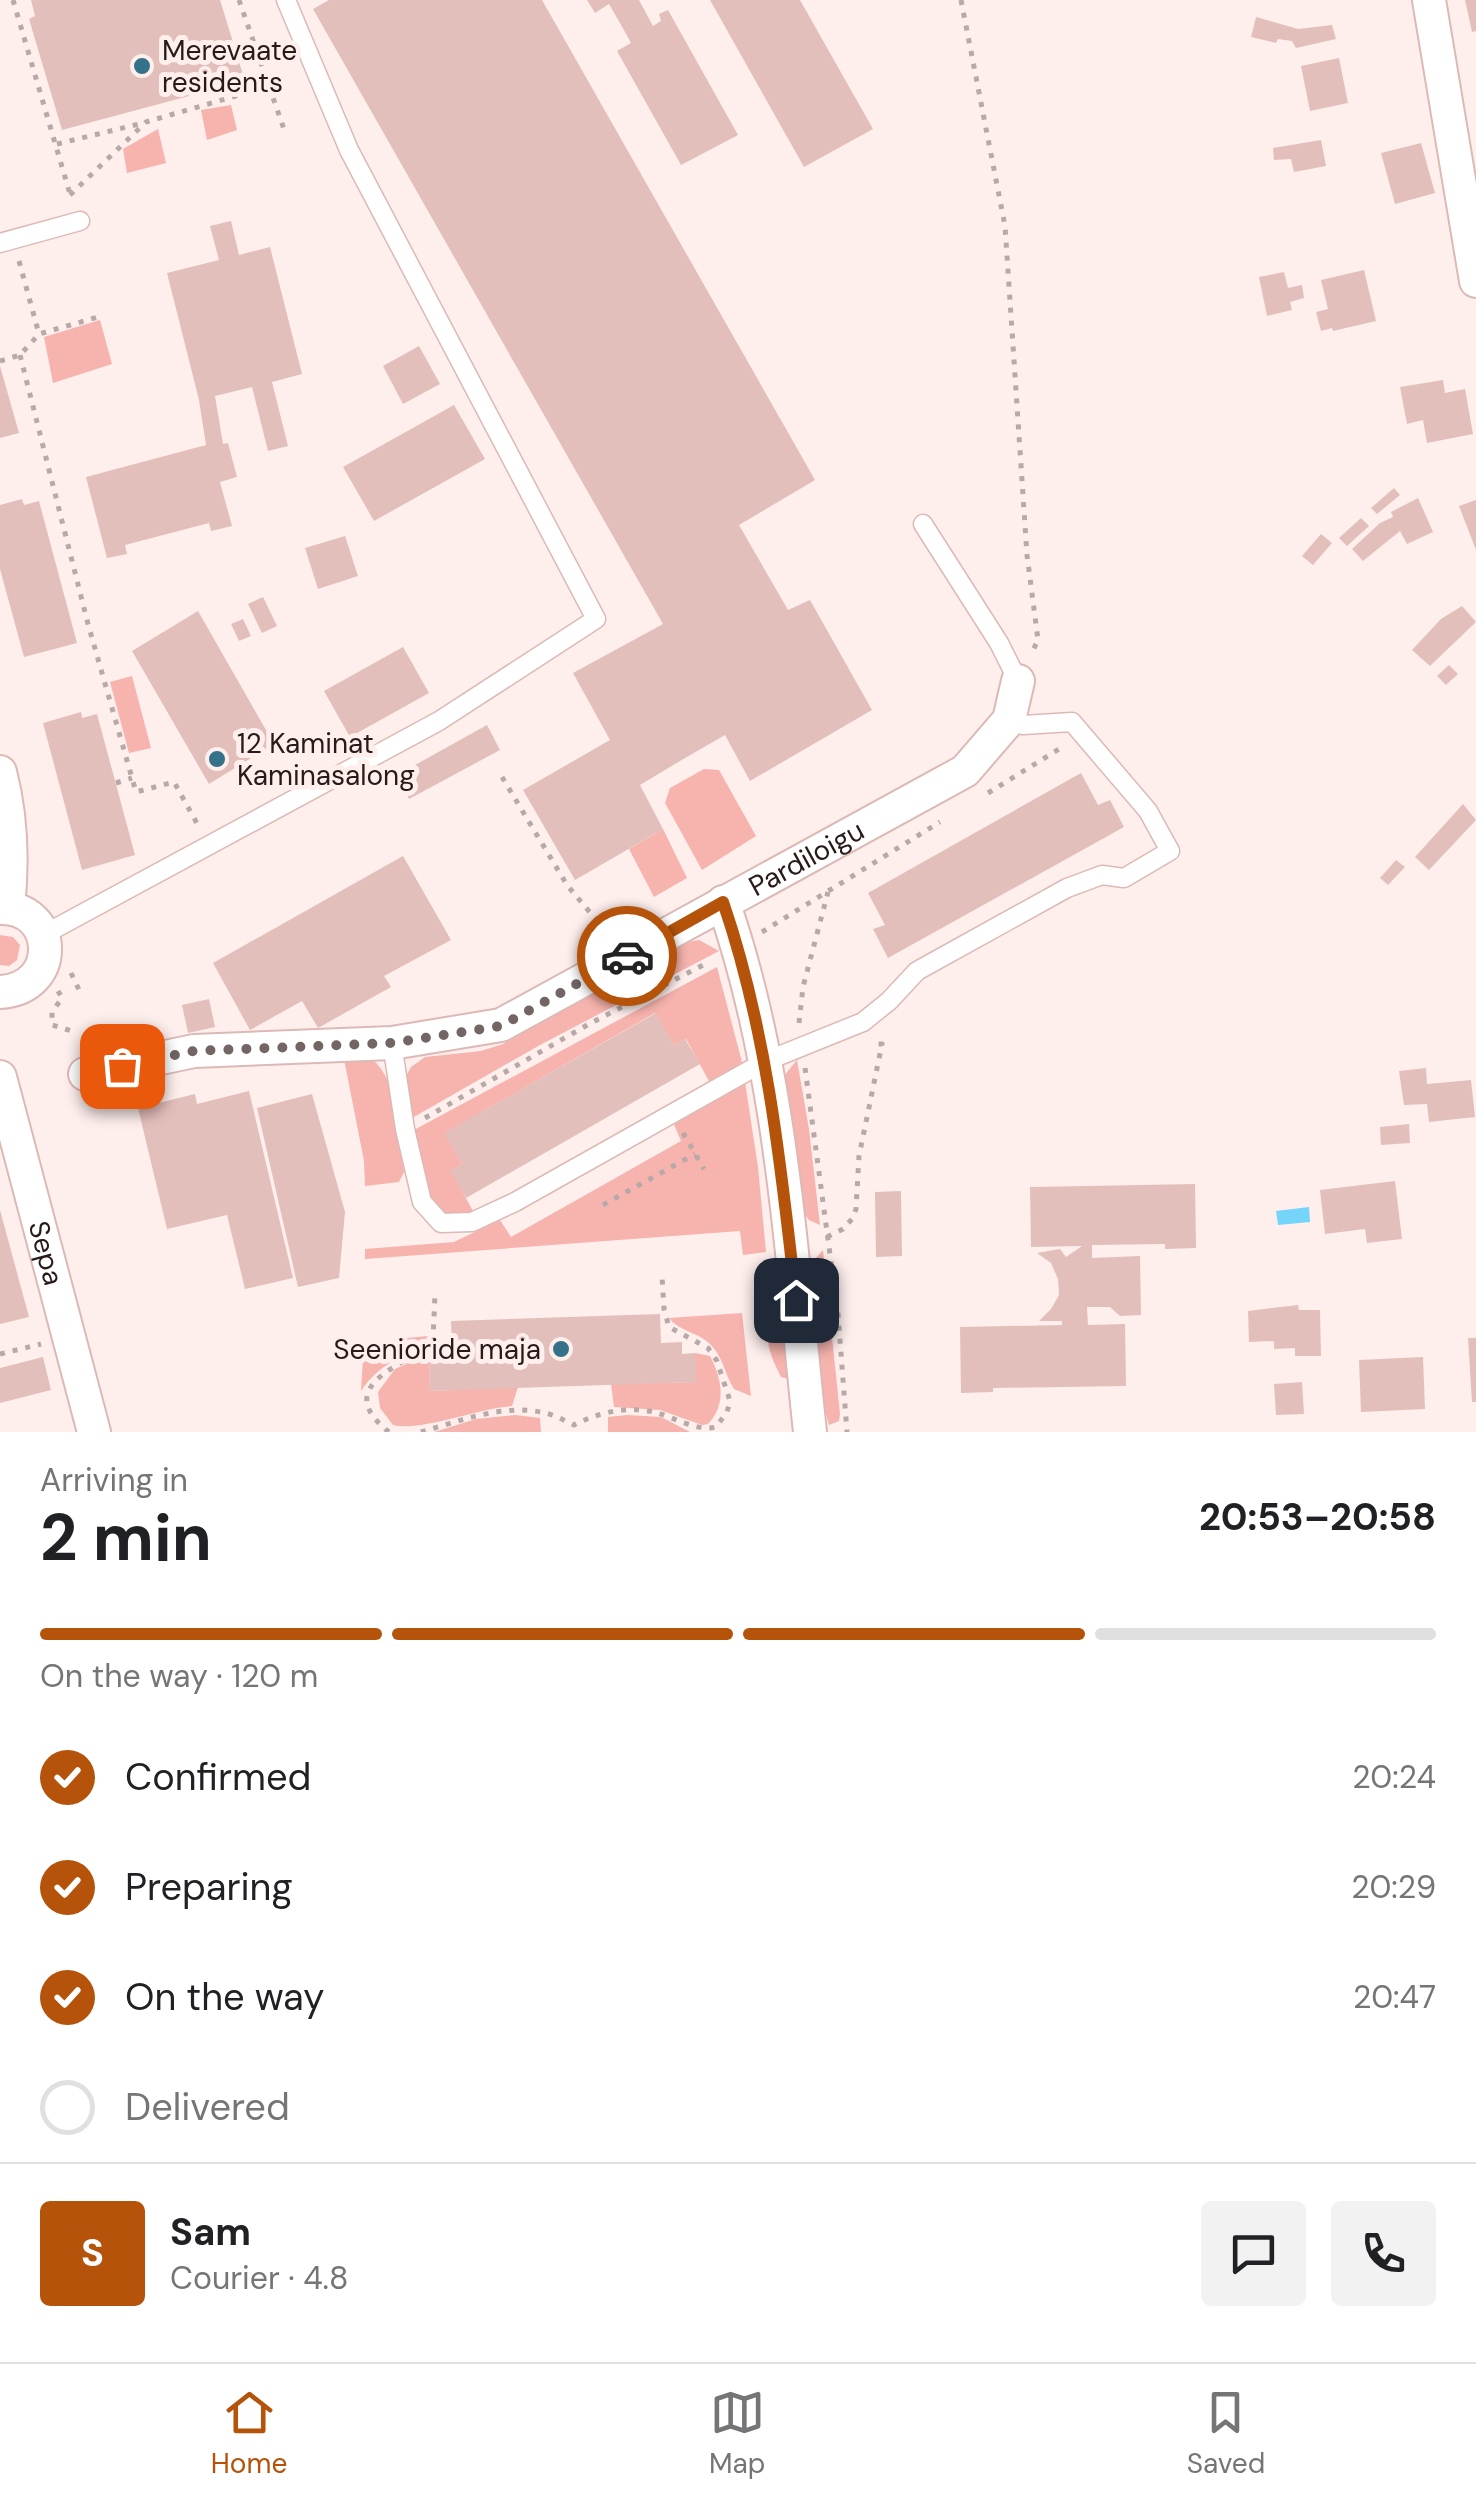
<!DOCTYPE html>
<meta charset="utf-8">
<style>
body{margin:0;font-family:"DM Sans",sans-serif;background:#f2f2f2;color:#202124;height:100vh;display:flex;flex-direction:column;font-size:38px;white-space:nowrap}
*{box-sizing:border-box;margin:0}
p{font-size:32px;color:#757577}
.icon{flex:none;width:55px;height:55px;fill:none;stroke:currentColor;stroke-width:2;stroke-linecap:round;stroke-linejoin:round}
.map{position:relative;height:1432px;overflow:hidden}
.drawer{display:flex;flex-direction:column;background:#fff;flex:1}
.drawer>*{flex:none}
.pin{position:absolute;display:grid;place-items:center;width:85px;height:85px;color:#fff;margin:-42px;border-radius:20px;box-shadow:0 5px 15px #0006}
.courier{position:absolute;display:grid;place-items:center;width:100px;height:100px;margin:-50px;border:8px solid #b45309;border-radius:50%;background:#fff;color:#222;box-shadow:0 2px 12px #0007}
.headline em{font-style:normal;font-weight:700}
.headline div{display:flex;flex-direction:column-reverse}
.headline{display:flex;align-items:center;justify-content:space-between;height:170px;padding:0 40px}
h1{font-size:65px;font-weight:700;line-height:75px}
.bar{display:grid;grid-template-columns:repeat(4,1fr);gap:15px 10px;align-content:center;height:120px;padding:0 40px}
.bar i{height:12px;border-radius:8px;background:#e0e0e0}
.bar .active{background:#b45309}
.bar p{grid-column:span 4}
.line{display:flex;align-items:center;gap:25px;padding:0 40px;border-top:2px solid #e0e0e0}
.line div{flex:1}
.round{display:grid;place-items:center;flex:none;width:105px;height:105px;border-radius:10px;background:#f2f2f2}
ol{padding:0 40px;list-style:none}
li{display:flex;align-items:center;gap:30px;height:110px}
li p{margin-inline-start:auto}
li .icon{padding:10px;border-radius:50%;background:#b45309;color:#fff;stroke-width:4}
li:last-child{color:#757577}
li i{width:55px;height:55px;border:5px solid #e0e0e0;border-radius:50%}
.menu{display:flex;justify-content:space-around;align-items:center;height:140px;border-top:2px solid #e0e0e0;background:#fff;font-size:28px;color:#757577}
.menu a{display:grid;justify-items:center;gap:5px}
.menu .active{color:#b45309}
.map>svg:first-child{display:block}
.green{fill:#f7b3ad}
.water{fill:#74d4f9}
.building{fill:#e3bfbb}
.lines{fill:none;stroke-linecap:round;stroke-linejoin:round}
.lane-casing{stroke:#ddb9b6;stroke-width:21}
.street-casing{stroke:#ddb9b6;stroke-width:36}
.path{stroke:#b7a9a7;stroke-width:5;stroke-dasharray:5 8;stroke-linecap:butt}
.lane{stroke:#fff;stroke-width:18}
.street{stroke:#fff;stroke-width:32}
.done{stroke:#726563;stroke-width:10;stroke-dasharray:0 18}
.route{stroke:#b45309;stroke-width:12}
.poi-dot{fill:#357289;stroke:#feefed;stroke-width:4}
.labels{text-anchor:middle;dominant-baseline:central;stroke-width:10;stroke-linejoin:round;paint-order:stroke}
.poi-label{font-size:28px;fill:#271a19;stroke:#feefed;text-anchor:start}
.street-label{font-size:28px;fill:#271a19;stroke:#feefed}
</style>
<div class="map">
<svg width="1476" height="1432" viewBox="0 0 1476 1432">
<rect width="100%" height="100%" fill="#feefed"/>
<g class="green">
<polygon points="231,105 237,130 207,140 201,110"/>
<polygon points="158,129 166,163 127,173 123,149"/>
<polygon points="100,320 112,364 53,383 44,337"/>
<polygon points="132,676 151,748 129,753 110,682"/>
<polygon points="704,769 719,770 756,836 702,870 665,803 670,788"/>
<polygon points="663,829 687,878 654,897 629,849"/>
<polygon points="0,935 13,937 20,945 17,960 9,966 0,965"/>
<polygon points="699,940 719,951 540,1045 412,1118 405,1078 411,1067 425,1057 481,1051 503,1044 683,943"/>
<path d="M717 967 742 1062 710 1083 686 1039 674 1045 655 1013 445 1133 462 1164 451 1171 473 1211 453 1220C420 1200 420 1165 414 1130Z"/>
<path d="M371 1058C401 1083 399 1135 404 1172L399 1182 365 1186 364 1161 344 1059Z"/>
<polygon points="797,1060 809,1129 820,1225 809,1220 802,1211 783,1077"/>
<polygon points="745,1082 758,1167 766,1252 743,1255 740,1231 365,1259 365,1249 454,1242 500,1220 511,1237 681,1141 673,1122"/>
<polygon points="823,1250 840,1414 839,1421 829,1425 820,1393 807,1268"/>
<path d="M781 1308 789 1379 781 1377C769 1354 761 1333 775 1309Z"/>
<path d="M742 1313 751 1396 734 1389C725 1375 723 1357 711 1345 699 1332 680 1332 669 1318Z"/>
<path d="M428 1336C408 1359 383 1358 361 1391L364 1342Z"/>
<path d="M695 1353 710 1356C722 1379 727 1404 708 1424L702 1425 660 1410 614 1407 611 1384 695 1382Z"/>
<path d="M419 1358 429 1360 430 1391 518 1387 512 1406C479 1408 419 1432 393 1425L380 1408 378 1392 395 1369Z"/>
<polygon points="515,1415 540,1418 541,1432 434,1432 476,1419"/>
<polygon points="627,1415 661,1417 690,1432 608,1432 608,1417"/>
</g>
<polygon class="water" points="1309,1207 1310,1222 1278,1225 1276,1211"/>
<g class="building">
<polygon points="31,0 220,0 245,81 62,130 29,19 35,16"/>
<polygon points="329,0 542,0 815,480 739,525 788,610 810,600 872,710 750,781 725,735 680,761 640,785 663,829 575,880 523,790 610,740 573,673 663,624 313,9"/>
<polygon points="587,0 639,0 653,26 661,21 659,14 668,10 738,135 681,165 617,51 631,43 620,23 609,4 595,13"/>
<polygon points="710,0 800,0 873,129 804,167"/>
<polygon points="1465,0 1476,0 1476,31 1472,32"/>
<polygon points="1256,17 1298,29 1332,25 1336,39 1296,48 1292,41 1278,39 1276,43 1251,37"/>
<polygon points="1339,58 1348,103 1310,111 1301,66"/>
<polygon points="1321,140 1326,166 1294,172 1291,159 1274,160 1273,148"/>
<polygon points="1421,143 1435,193 1395,204 1381,153"/>
<polygon points="231,221 239,255 270,247 302,374 272,382 288,446 268,451 252,387 215,396 223,444 228,443 237,477 220,482 232,526 211,531 209,523 125,545 127,554 107,558 86,477 206,445 199,400 167,273 219,260 210,226"/>
<polygon points="1364,270 1376,321 1333,331 1332,328 1321,331 1316,312 1328,309 1321,280"/>
<polygon points="1284,272 1288,288 1302,285 1304,298 1290,302 1292,310 1267,316 1259,277"/>
<polygon points="419,346 440,384 403,404 383,366"/>
<polygon points="0,366 19,433 0,438"/>
<polygon points="1443,380 1445,393 1465,389 1473,434 1427,443 1423,420 1407,424 1400,387"/>
<polygon points="454,405 485,459 374,521 343,467"/>
<polygon points="1394,488 1400,495 1377,514 1371,508"/>
<polygon points="1418,498 1433,532 1407,544 1400,531 1363,561 1352,549 1380,523 1393,517 1391,512"/>
<polygon points="22,499 24,505 39,501 77,643 24,657 0,569 0,505"/>
<polygon points="1476,500 1476,550 1459,506"/>
<polygon points="1361,518 1369,526 1347,546 1339,538"/>
<polygon points="1321,534 1332,543 1313,565 1302,556"/>
<polygon points="345,536 358,576 318,589 305,548"/>
<polygon points="263,597 277,626 262,633 248,604"/>
<polygon points="1462,606 1476,622 1430,666 1412,650 1441,619"/>
<polygon points="198,611 274,744 209,784 132,651"/>
<polygon points="243,619 251,636 239,641 231,624"/>
<polygon points="403,647 429,693 350,737 324,691"/>
<polygon points="1449,665 1458,674 1446,685 1437,676"/>
<polygon points="81,712 82,718 97,714 135,855 82,870 43,723"/>
<polygon points="487,725 500,750 409,799 397,775"/>
<polygon points="1081,773 1098,805 1110,800 1124,827 888,958 873,929 885,925 868,893"/>
<polygon points="1463,804 1476,820 1429,870 1415,857"/>
<polygon points="403,856 451,940 384,976 391,987 318,1028 302,1001 250,1030 213,963"/>
<polygon points="1396,860 1405,867 1388,885 1380,878"/>
<polygon points="209,999 215,1027 188,1033 182,1005"/>
<polygon points="656,1013 674,1045 685,1039 700,1064 466,1198 450,1171 462,1164 444,1133"/>
<polygon points="1426,1068 1427,1084 1471,1080 1475,1117 1429,1122 1427,1104 1404,1105 1399,1071"/>
<polygon points="249,1091 293,1278 245,1289 227,1215 167,1229 138,1108 195,1094 197,1104"/>
<polygon points="312,1094 345,1212 339,1278 298,1287 257,1108"/>
<polygon points="1409,1124 1410,1143 1381,1145 1380,1127"/>
<polygon points="1395,1181 1402,1239 1367,1243 1365,1229 1325,1234 1320,1190"/>
<polygon points="1195,1184 1196,1248 1165,1249 1165,1244 1092,1245 1092,1258 1140,1256 1141,1315 1120,1316 1110,1307 1087,1307 1088,1325 1125,1324 1126,1386 993,1388 993,1392 961,1393 960,1327 1062,1325 1062,1321 1039,1321 1051,1309 1059,1295 1058,1279 1051,1263 1037,1253 1060,1249 1066,1257 1082,1246 1031,1247 1030,1187"/>
<polygon points="901,1191 902,1256 876,1257 875,1192"/>
<polygon points="0,1210 29,1317 0,1324"/>
<polygon points="1298,1305 1299,1310 1320,1310 1321,1356 1295,1356 1295,1348 1274,1349 1274,1341 1249,1342 1248,1311"/>
<polygon points="660,1314 661,1343 682,1342 682,1354 695,1353 696,1382 430,1391 429,1360 441,1359 441,1345 452,1345 451,1321"/>
<polygon points="1468,1338 1476,1338 1476,1402 1472,1402"/>
<polygon points="43,1357 51,1390 0,1403 0,1368"/>
<polygon points="1423,1357 1425,1409 1361,1412 1359,1360"/>
<polygon points="1302,1382 1304,1414 1276,1415 1274,1384"/>
</g>
<g class="lines">
<g class="lane-casing">
<g id="lane">
<polyline points="0,243 80,221"/>
<polyline points="923,524 999,643 1018,681"/>
<polyline points="43,935 439,721 596,619 349,150 286,0"/>
<polyline points="392,1043 405,1129 422,1202 441,1223 472,1222 515,1202 764,1062 863,1022 889,1001 917,971 1067,888 1102,875 1124,878 1170,851 1148,811 1072,722 1023,725 1009,720"/>
</g>
</g>
<g class="street-casing">
<g id="street">
<polyline points="1429,0 1476,281"/>
<path d="M0 772C12 818 13 861 8 908"/>
<path d="M723 902C782 1071 791 1255 810 1432"/>
<path d="M0 908C58 906 62 989 0 992"/>
<path id="s1" d="M85 1074 194 1051 392 1043 501 1025 965 771 1009 720 1018 681"/>
<path id="s2" d="M0 1077 94 1432"/>
</g>
</g>
<g class="path">
<polyline points="13,0 70,194"/>
<polyline points="239,0 286,135"/>
<polyline points="961,0 1005,226 1027,555 1038,640 1031,654"/>
<polyline points="57,144 143,123"/>
<polyline points="70,195 146,122 267,87"/>
<polyline points="19,261 39,334 98,317"/>
<polyline points="20,355 88,624 136,792 174,782 199,827"/>
<polyline points="0,361 20,355 39,334"/>
<polyline points="502,777 567,885 603,928"/>
<polyline points="116,783 132,778"/>
<polyline points="988,793 1064,746"/>
<polyline points="762,932 940,822"/>
<polyline points="71,973 82,996"/>
<polyline points="58,991 62,998 52,1012 52,1025 75,1032"/>
<polyline points="799,1023 803,987 828,892"/>
<polyline points="805,1068 838,1314 847,1432"/>
<polyline points="425,1118 589,1024 709,962"/>
<polyline points="683,1133 704,1169"/>
<polyline points="603,1205 695,1154"/>
<polyline points="827,1237 843,1229 852,1219 856,1209 859,1156 882,1044 874,1044"/>
<polyline points="0,1354 41,1344"/>
<path d="M389 1432C327 1383 412 1365 433 1340L435 1294"/>
<path d="M421 1432C460 1421 504 1403 545 1413 555 1415 565 1421 574 1425 599 1412 627 1406 654 1412 674 1417 697 1432 716 1427L727 1412 730 1401 717 1361 708 1348 669 1327 664 1309 662 1276"/>
</g>
<use href="#lane" class="lane"/>
<use href="#street" class="street"/>
</g>
<g class="lines">
<polyline class="done" points="122,1066 194,1051 392,1043 501,1026 627,956"/>
<path class="route" d="M627 956 723 902C767 1030 781 1166 796 1300"/>
</g>
<g class="poi-dot">
<circle cx="142" cy="66" r="10"/>
<circle cx="217" cy="759" r="10"/>
<circle cx="561" cy="1349" r="10"/>
</g>
<g class="labels">
<g class="poi-label">
<text x="162" y="50">Merevaate<tspan x="162" dy="32">residents</tspan></text>
<text x="237" y="743">12 Kaminat<tspan x="237" dy="32">Kaminasalong</tspan></text>
<text x="541" y="1349" text-anchor="end">Seenioride maja</text>
</g>
<g class="street-label">
<text stroke="none"><textPath href="#s1" startOffset="768">Pardiloigu</textPath></text>
<text stroke="none"><textPath href="#s2" startOffset="182">Sepa</textPath></text>
</g>
</g>
</svg>
<div class="pin" style="left:122px;top:1066px;background:#ea580c"><svg class="icon" aria-label="bag" viewBox="0 0 24 24"><path d="M5 8h14l-1 12H6zM9 8a3 3 0 0 1 6 0"/></svg></div>
<div class="pin" style="left:796px;top:1300px;background:#1f2937"><svg class="icon" aria-label="home" viewBox="0 0 24 24"><path d="M3 11l9-7 9 7M6 9v11h12V9"/></svg></div>
<div class="courier" style="left:627px;top:956px"><svg class="icon" aria-label="car" viewBox="0 0 24 24"><path d="M5 17H2v-5l4-1 3-4h7l3 4 3 1v5h-3M9 17h6M6 11h13"/><circle cx="7" cy="17" r="2"/><circle cx="17" cy="17" r="2"/></svg></div>
</div>
<section class="drawer">
<div class="headline"><div><h1>2 min</h1><p>Arriving in</p></div><em>20:53–20:58</em></div>
<div class="bar"><i class="active"></i><i class="active"></i><i class="active"></i><i></i><p>On the way · 120 m</p></div>
<ol>
<li><svg class="icon" aria-label="check" viewBox="0 0 24 24"><path d="M5 12l5 5 9-10"/></svg>Confirmed<p>20:24</p></li>
<li><svg class="icon" aria-label="check" viewBox="0 0 24 24"><path d="M5 12l5 5 9-10"/></svg>Preparing<p>20:29</p></li>
<li><svg class="icon" aria-label="check" viewBox="0 0 24 24"><path d="M5 12l5 5 9-10"/></svg>On the way<p>20:47</p></li>
<li><i></i>Delivered</li>
</ol>
<div class="line" style="height:180px"><b class="round" style="background:#b45309;color:#fff">S</b><div><b>Sam</b><p>Courier · 4.8</p></div><a class="round"><svg class="icon" aria-label="chat" viewBox="0 0 24 24"><path d="M4 5h16v11H9l-5 4z"/></svg></a><a class="round"><svg class="icon" aria-label="phone" viewBox="0 0 24 24"><path d="M5 4h4l2 5-3 2q2 4 5 5l2-3 5 2v4C11 20 4 13 5 4z"/></svg></a></div>
</section>
<nav class="menu">
<a class="active"><svg class="icon" aria-label="home" viewBox="0 0 24 24"><path d="M3 11l9-7 9 7M6 9v11h12V9"/></svg>Home</a>
<a><svg class="icon" aria-label="map" viewBox="0 0 24 24"><path d="M3 6l6-2 6 2 6-2v14l-6 2-6-2-6 2zM9 4v14M15 6v14"/></svg>Map</a>
<a><svg class="icon" aria-label="saved" viewBox="0 0 24 24"><path d="M7 4h10v16l-5-4-5 4z"/></svg>Saved</a>
</nav>
